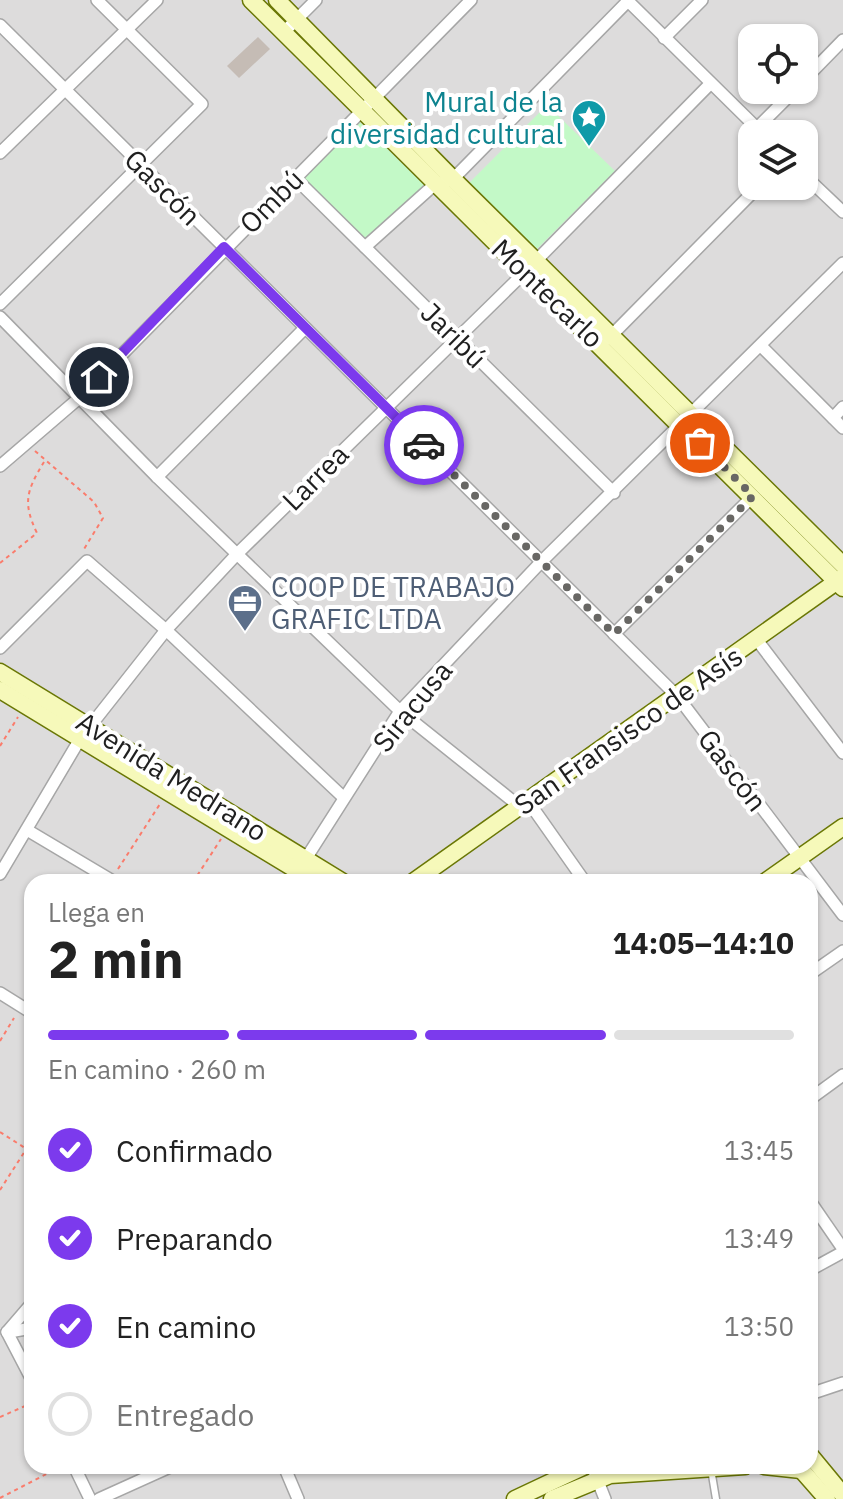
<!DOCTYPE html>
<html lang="es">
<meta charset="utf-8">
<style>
body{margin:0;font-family:"IBM Plex Sans",sans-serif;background:#f6f6f6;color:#222;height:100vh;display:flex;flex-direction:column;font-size:30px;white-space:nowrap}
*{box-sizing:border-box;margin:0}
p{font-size:26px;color:#767676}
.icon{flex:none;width:44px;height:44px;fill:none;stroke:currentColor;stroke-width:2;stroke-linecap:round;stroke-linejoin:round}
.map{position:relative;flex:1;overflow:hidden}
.sheet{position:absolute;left:24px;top:874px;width:794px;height:600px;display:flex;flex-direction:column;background:#fff;border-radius:24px;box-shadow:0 2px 6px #0004}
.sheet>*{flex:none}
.fabs{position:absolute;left:738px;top:24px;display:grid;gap:16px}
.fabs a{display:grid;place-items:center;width:80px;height:80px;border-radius:16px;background:#fff;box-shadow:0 2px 6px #0004;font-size:40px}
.pin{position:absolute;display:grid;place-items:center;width:68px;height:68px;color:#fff;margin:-34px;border:4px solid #fff;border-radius:50%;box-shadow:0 2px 8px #0007}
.courier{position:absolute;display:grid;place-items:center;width:80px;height:80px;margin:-40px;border:6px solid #7c3aed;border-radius:50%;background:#fff;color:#222;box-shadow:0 2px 10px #0007}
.overview em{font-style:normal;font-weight:800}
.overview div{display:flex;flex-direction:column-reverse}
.overview{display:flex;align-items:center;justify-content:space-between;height:136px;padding:0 24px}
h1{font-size:52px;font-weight:800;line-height:60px}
.bar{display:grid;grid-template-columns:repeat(4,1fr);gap:12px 8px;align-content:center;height:96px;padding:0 24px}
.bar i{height:10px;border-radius:6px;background:#e0e0e0}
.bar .current{background:#7c3aed}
.bar p{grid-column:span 4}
ol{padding:0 24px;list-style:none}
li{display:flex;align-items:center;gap:24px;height:88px}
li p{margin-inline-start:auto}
li .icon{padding:8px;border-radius:50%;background:#7c3aed;color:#fff;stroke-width:4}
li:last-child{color:#767676}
li i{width:44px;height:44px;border:4px solid #e0e0e0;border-radius:50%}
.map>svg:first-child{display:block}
.residential{fill:#dddcdc;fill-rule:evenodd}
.park{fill:#c3f9c7}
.building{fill:#c5bcb5}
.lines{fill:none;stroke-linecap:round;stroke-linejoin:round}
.lane-casing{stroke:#a6a6a6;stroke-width:9}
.street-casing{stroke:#a6a6a6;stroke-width:14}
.secondary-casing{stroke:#6a7705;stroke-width:19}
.path{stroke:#fa7c6c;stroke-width:2;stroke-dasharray:4 4;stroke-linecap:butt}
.lane{stroke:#fff;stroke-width:6}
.street{stroke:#fff;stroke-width:11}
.secondary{stroke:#f6f9ba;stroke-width:16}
.done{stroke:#686764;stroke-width:8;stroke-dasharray:0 14.4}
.route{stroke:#7c3aed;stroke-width:10}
.labels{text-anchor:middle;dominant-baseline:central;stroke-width:8;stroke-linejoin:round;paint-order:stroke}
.culture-label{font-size:28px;fill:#0d838f;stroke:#fff;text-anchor:end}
.street-label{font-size:28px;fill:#1f1f1f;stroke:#fff}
.service-label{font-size:28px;fill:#4e5e75;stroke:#fff;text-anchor:start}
</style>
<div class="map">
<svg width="843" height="1499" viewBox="0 0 843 1499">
<rect width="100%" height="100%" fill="#f0ece5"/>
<path class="residential" d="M0 0H843V1499H0ZM752 38H804V90H752ZM752 134H804V186H752ZM32 882H810V1466H32Z"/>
<g class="park">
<polygon points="547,105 615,171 537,249 469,183"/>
<polygon points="360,122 424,185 365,241 304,178"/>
</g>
<polygon class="building" points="258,37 270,49 239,78 227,66"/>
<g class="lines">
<g class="lane-casing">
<polyline id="lane" points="711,1469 716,1499"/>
</g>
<g class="street-casing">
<g id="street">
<polyline points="627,0 763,134"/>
<polyline points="0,25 678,697 843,915"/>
<polyline points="284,32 316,0"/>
<polyline points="664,38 702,0"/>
<polyline points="804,80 843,40"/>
<polyline points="757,128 795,90"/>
<polyline points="0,153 157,0"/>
<polyline points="804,175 843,212"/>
<polyline points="294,177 614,493"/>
<polyline points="365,247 434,185 453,179 628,1"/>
<polyline points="0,304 202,104 97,0"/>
<polyline points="0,317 157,477 400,711 519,806"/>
<polyline points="608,339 759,186"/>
<polyline points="761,346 843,428"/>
<polyline points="833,418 843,407"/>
<polyline points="0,466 78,399 471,0"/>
<polyline points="157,477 305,328"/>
<polyline points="614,634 753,496"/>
<polyline points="757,640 843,753"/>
<polyline points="0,648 87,561 166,630 343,797"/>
<polyline points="528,801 585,882"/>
<polyline points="27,830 111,880"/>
<polyline points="0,874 80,739 166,630 237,554 525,272 710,84"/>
<polyline points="291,882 400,711 542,561 843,263"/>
<polyline points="810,974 843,951"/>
<polyline points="0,993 32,1013"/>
<polyline points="810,1099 843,1075"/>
<polyline points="810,1201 843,1249"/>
<polyline points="810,1270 843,1252"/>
<polyline points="7,1332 32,1380"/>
<polyline points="7,1332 32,1303"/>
<polyline points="9,1332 32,1328"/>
<polyline points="810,1394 843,1383"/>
<polyline points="74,1466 90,1499"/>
<polyline points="284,1466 298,1499"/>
<polyline points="592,1466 605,1499"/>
<polyline points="99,1499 172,1466"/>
</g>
</g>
<g class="secondary-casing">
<g id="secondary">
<polyline points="251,0 843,588"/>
<polyline points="277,0 453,179 843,565"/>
<polyline points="0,672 343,882"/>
<polyline points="0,690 316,882"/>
<polyline points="413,882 843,577"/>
<polyline points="765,882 843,827"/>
<polyline points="810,1455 843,1495"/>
<polyline points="764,1466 801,1470"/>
<polyline points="798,1466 827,1499"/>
<polyline points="515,1499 585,1466"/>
<polyline points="552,1499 610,1475 745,1466"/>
</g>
</g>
<g class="path">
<polyline points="35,451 94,502 103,518 84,549"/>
<path d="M0 563 37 533C22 502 27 490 44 462"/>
<polyline points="0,746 18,717"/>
<polyline points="118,869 160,804"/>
<polyline points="193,882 221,839"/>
<polyline points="28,995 32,989"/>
<polyline points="0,1041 14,1018"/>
<polyline points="0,1132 25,1148"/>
<polyline points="0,1190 32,1140"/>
<polyline points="0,1417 32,1403"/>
<polyline points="0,1498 62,1466"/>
</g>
<use href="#lane" class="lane"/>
<use href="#street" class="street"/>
<use href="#secondary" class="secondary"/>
</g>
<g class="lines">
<polyline class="done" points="424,445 614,634 753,496 700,443"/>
<polyline class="route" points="99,377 224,247 424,445"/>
</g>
<defs>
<g id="sight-pin" transform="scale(1.8)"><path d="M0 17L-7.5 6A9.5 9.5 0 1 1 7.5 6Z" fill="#0f9aa8" stroke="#fff"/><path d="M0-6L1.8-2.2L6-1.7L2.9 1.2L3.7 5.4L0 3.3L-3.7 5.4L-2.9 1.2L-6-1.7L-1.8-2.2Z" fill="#fff"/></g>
<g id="office-pin" transform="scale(1.8)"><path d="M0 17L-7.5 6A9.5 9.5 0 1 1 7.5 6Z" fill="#5c6f8a" stroke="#fff"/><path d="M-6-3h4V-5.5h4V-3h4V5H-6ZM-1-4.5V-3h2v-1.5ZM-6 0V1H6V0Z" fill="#fff"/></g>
</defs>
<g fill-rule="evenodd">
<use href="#sight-pin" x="589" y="117"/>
<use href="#office-pin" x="245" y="602"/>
</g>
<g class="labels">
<g class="culture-label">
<text x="563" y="101">Mural de la<tspan x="563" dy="32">diversidad cultural</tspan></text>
</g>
<g class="street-label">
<text transform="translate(163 187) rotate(45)">Gascón</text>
<text transform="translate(271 201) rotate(-45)">Ombú</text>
<text transform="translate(548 293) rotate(44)">Montecarlo</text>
<text transform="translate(454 335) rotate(45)">Jaribú</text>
<text transform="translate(315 477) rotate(-45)">Larrea</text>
<text transform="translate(412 706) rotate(-51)">Siracusa</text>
<text transform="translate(628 730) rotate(-35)">San Fransisco de Asís</text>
<text transform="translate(733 770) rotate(53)">Gascón</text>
<text transform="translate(172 776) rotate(32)">Avenida Medrano</text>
</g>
<g class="service-label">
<text x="271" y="586">COOP DE TRABAJO<tspan x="271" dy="32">GRAFIC LTDA</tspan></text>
</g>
</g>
</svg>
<div class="fabs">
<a><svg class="icon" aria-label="locate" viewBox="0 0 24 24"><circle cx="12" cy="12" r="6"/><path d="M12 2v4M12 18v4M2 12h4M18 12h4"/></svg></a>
<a><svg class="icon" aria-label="layers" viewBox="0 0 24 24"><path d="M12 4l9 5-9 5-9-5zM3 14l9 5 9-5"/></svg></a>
</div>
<div class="pin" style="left:700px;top:443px;background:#ea580c"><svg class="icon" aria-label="bag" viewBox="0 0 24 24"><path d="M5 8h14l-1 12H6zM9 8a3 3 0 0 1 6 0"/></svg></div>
<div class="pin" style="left:99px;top:377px;background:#1f2937"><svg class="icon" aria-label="home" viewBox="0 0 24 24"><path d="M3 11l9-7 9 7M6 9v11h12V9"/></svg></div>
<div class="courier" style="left:424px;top:445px"><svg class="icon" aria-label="car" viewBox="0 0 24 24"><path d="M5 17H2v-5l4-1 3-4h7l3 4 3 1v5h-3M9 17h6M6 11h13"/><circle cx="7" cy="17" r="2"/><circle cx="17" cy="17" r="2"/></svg></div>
<section class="sheet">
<div class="overview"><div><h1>2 min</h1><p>Llega en</p></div><em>14:05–14:10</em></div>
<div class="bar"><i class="current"></i><i class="current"></i><i class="current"></i><i></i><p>En camino · 260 m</p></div>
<ol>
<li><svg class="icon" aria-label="check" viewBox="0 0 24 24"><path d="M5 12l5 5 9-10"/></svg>Confirmado<p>13:45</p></li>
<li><svg class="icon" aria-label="check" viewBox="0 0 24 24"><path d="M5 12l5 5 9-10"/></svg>Preparando<p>13:49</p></li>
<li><svg class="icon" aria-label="check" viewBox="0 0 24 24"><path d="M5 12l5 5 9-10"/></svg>En camino<p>13:50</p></li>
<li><i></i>Entregado</li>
</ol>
</section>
</div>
